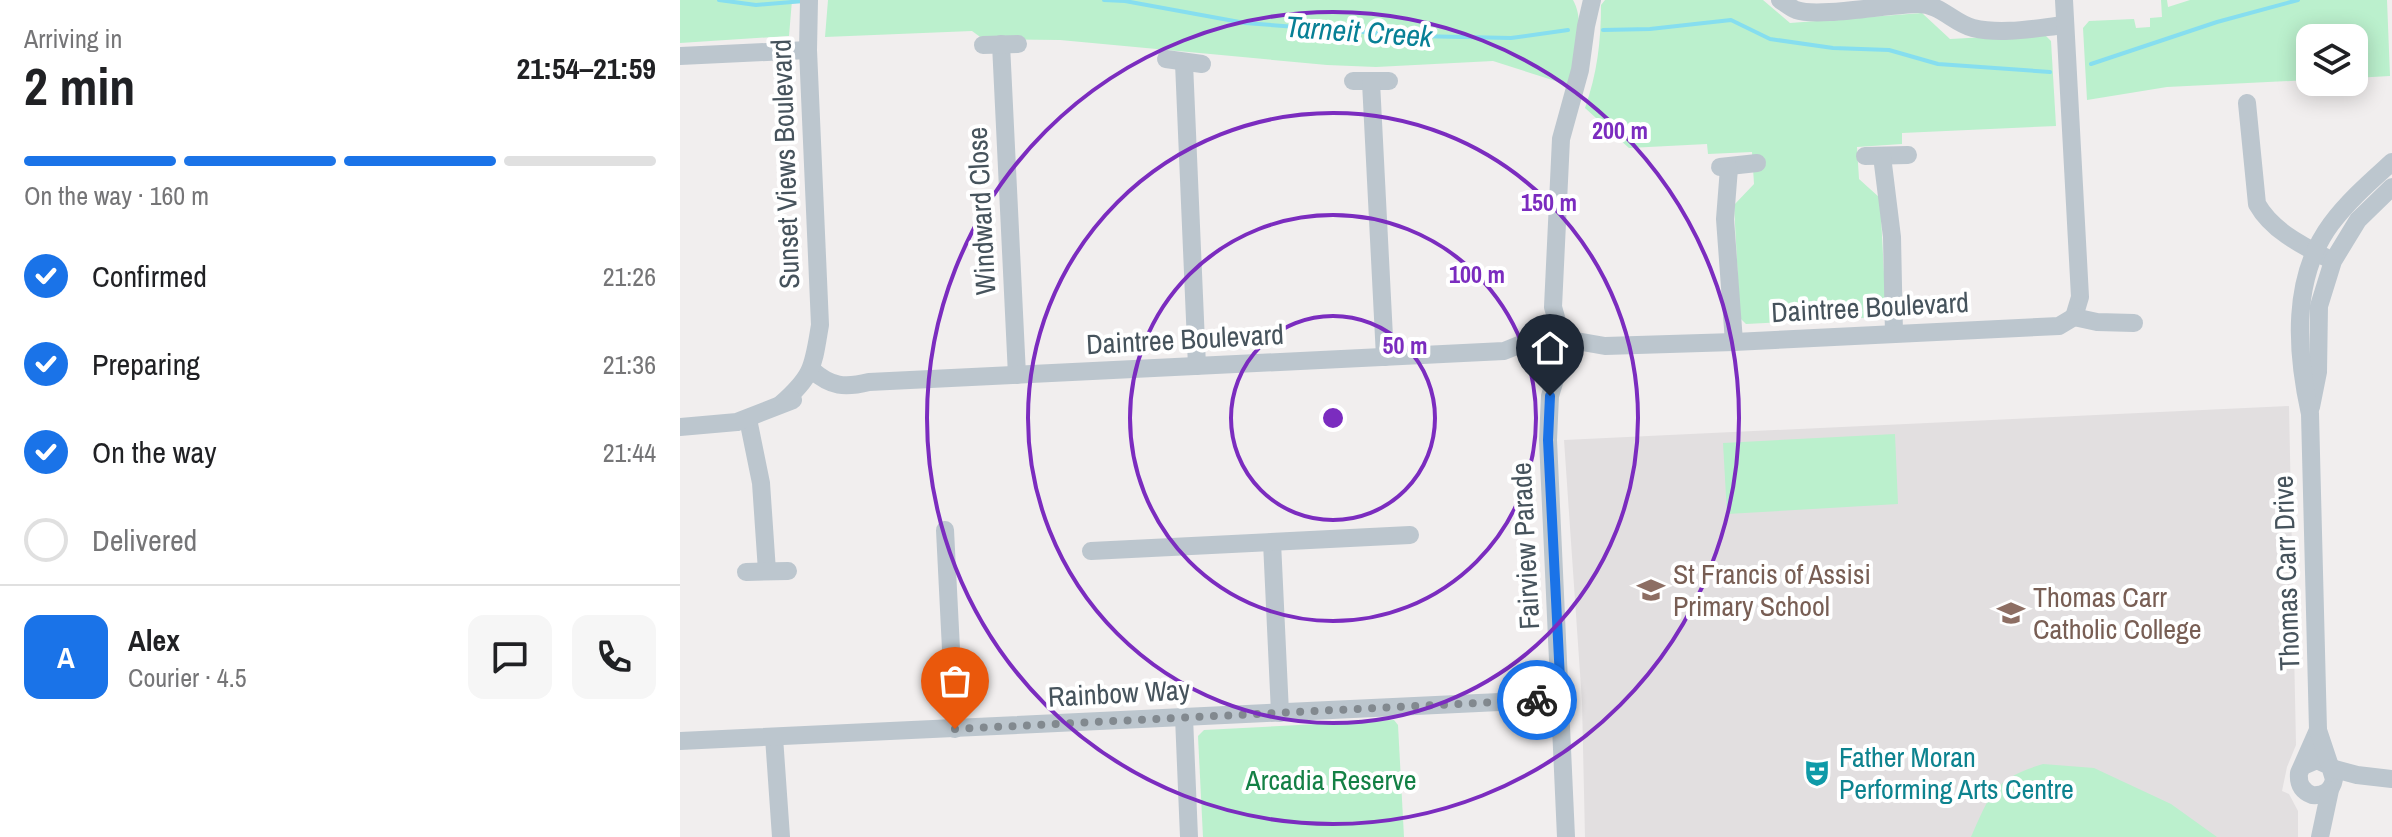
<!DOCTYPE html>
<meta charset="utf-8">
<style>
body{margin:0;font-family:"Archivo Narrow",sans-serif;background:#f6f6f6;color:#202124;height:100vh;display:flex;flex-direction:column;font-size:30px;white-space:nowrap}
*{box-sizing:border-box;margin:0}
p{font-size:26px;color:#757577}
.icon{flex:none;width:44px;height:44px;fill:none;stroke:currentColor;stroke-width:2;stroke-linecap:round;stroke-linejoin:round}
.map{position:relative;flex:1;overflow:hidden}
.side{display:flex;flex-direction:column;background:#fff;width:680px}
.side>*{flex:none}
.tools{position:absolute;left:1616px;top:24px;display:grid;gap:16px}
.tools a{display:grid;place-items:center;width:72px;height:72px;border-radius:16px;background:#fff;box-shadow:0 4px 20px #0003;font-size:40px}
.pin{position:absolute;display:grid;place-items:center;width:68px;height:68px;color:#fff;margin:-82px -34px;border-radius:50% 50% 50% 0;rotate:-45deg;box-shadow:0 0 8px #0007}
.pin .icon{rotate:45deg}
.courier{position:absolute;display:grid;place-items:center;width:80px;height:80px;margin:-40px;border:6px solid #1a73e8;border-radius:50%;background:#fff;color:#222;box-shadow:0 2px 10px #0007}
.head em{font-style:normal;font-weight:800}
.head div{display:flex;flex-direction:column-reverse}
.head{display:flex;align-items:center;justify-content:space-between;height:136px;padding:0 24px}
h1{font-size:52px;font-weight:800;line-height:60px}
.bar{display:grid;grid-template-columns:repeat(4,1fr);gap:12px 8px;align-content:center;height:96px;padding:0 24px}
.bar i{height:10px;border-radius:6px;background:#e0e0e0}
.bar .current{background:#1a73e8}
.bar p{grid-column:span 4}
.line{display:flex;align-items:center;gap:20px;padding:0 24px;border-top:2px solid #e0e0e0}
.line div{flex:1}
.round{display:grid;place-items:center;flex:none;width:84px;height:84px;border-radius:16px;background:#f6f6f6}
ol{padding:0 24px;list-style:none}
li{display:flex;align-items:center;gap:24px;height:88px}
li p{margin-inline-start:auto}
li .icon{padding:8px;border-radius:50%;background:#1a73e8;color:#fff;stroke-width:4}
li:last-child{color:#757577}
li i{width:44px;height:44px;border:4px solid #e0e0e0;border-radius:50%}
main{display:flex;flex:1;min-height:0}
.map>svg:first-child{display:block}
.education{fill:#e2dfe0}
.green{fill:#bbf0cd}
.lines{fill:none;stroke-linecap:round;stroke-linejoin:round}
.stream{stroke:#86deef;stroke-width:4}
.minor{stroke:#bcc6ce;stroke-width:18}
.done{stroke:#82898f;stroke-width:8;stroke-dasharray:0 14.4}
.route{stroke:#1a73e8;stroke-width:10}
.ring{fill:none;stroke:#7b2cbf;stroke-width:4}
.labels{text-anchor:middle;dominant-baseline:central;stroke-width:8;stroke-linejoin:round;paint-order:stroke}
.street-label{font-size:28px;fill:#46535c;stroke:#fff}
.education-label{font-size:28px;fill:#785e54;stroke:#fff;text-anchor:start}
.culture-label{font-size:28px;fill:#0d838f;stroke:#fff;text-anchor:start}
.park-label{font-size:28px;fill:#148045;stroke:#fff}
.water-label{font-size:30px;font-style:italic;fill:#088096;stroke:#fff}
.centre{fill:#7b2cbf;stroke:#fff;stroke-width:4}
.ring-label{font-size:24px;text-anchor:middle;font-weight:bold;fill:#7b2cbf;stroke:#fff;stroke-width:8;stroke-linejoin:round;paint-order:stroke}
</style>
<main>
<section class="side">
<div class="head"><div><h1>2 min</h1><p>Arriving in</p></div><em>21:54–21:59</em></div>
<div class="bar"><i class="current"></i><i class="current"></i><i class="current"></i><i></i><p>On the way · 160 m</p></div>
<ol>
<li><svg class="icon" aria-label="check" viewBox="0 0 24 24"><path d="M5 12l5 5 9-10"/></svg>Confirmed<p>21:26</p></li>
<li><svg class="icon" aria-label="check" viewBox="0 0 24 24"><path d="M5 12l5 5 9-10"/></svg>Preparing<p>21:36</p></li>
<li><svg class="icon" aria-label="check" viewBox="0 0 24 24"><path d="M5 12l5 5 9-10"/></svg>On the way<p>21:44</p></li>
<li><i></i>Delivered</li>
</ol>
<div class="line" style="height:144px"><b class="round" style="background:#1a73e8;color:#fff">A</b><div><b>Alex</b><p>Courier · 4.5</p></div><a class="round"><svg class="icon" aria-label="chat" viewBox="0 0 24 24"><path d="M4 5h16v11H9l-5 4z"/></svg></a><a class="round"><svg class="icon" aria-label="phone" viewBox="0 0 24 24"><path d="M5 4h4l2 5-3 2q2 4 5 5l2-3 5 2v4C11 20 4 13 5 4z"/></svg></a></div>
</section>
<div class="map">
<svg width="1712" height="837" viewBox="0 0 1712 837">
<rect width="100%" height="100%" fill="#f1eeee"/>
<polygon class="education" points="1609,406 1616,745 1607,767 1602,791 1609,794 1618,811 1618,837 905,837 902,702 884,440"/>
<g class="green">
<polygon points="0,0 112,0 109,36 0,43"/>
<path d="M148 0H893C907 25 893 59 888 85L813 61 696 67 647 65 380 40 303 39 292 31 145 37Z"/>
<path d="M925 0H1083L1110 23 1242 13 1270 39 1364 34 1371 41 1376 126 1222 133V144L1177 147 1179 179 1200 198 1206 311 1200 317 1066 324 1060 318 1054 205 1074 184 1072 152 1028 154 1027 144 949 148 905 108C917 74 921 42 921 5Z"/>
<polygon points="1481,0 1487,0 1488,7 1510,0 1707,0 1710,76 1674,78 1674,38 1630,38 1630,80 1487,87 1407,100 1403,28 1409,21 1454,19 1456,28 1470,27 1470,18 1482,17"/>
<polygon points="1215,434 1218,504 1047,514 1043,443"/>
<polygon points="714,720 718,725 724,837 523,837 518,736 524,730"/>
<path d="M1363 764 1414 768 1491 804 1537 837H1291C1311 792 1314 779 1363 764Z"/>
</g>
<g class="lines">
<g class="stream">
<polyline points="39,0 76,5 124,1"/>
<polyline points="424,0 445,1 565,23 735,36 831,38 888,30"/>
<polyline points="923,30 970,29 1051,20 1090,39 1153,48 1209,50 1258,64 1370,72"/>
<polyline points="1411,64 1537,22 1618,0"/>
</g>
<g class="minor">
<path d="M1100 0C1105 3 1111 8 1116 10 1138 18 1210 4 1238 4 1261 4 1273 23 1293 28 1322 35 1356 28 1385 25"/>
<polyline points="1384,0 1400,297 1394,317"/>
<polyline points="321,44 337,375"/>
<polyline points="303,45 338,44"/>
<polyline points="0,56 128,50"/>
<polyline points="486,59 522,64"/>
<polyline points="504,63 517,366"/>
<polyline points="673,81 709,81"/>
<polyline points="691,82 705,357"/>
<path d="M1567 103 1577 204C1591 229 1619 244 1645 257"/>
<polyline points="1185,156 1228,155"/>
<polyline points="1202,156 1212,237 1214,334"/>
<polyline points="1040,167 1077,163"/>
<polyline points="1049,168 1045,219 1054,342"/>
<circle cx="872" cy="349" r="17"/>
<polyline points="881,335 873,307 881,139 900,70 906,26 912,0"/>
<polyline points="885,339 925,346 1054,342 1379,326 1394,317 1417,322 1454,323"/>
<polyline points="880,363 870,396 868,440 886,837"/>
<path d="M132 370C151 387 165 388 189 382L824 351 859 337"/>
<path d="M101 404C134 375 133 366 140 325L128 50 129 0"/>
<polyline points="1631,407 1638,372 1639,306 1653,261 1678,220 1712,187"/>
<polyline points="68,419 81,483 87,571"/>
<polyline points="0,427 57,422 113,400"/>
<polyline points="265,530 275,729"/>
<polyline points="592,542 600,713"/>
<polyline points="411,551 730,535"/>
<polyline points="66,572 108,571"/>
<polyline points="504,717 509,837"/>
<polyline points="94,737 101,837"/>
<polyline points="0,741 881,699"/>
<path d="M1623 766 1637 760 1650 766 1654 779C1652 791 1644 796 1632 795 1622 791 1618 784 1619 773L1638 730"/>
<path d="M1650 766 1638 730 1630 414C1616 351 1611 278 1651 224 1669 200 1690 182 1712 162"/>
<polyline points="1651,768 1677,775 1712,779"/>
<polyline points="1640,837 1650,790"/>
</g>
</g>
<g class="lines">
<polyline class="done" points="275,729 857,700"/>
<polyline class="route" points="857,700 881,699 868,440 870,396"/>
</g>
<g class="ring">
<circle cx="653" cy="418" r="102"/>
<circle cx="653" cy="418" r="203"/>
<circle cx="653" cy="418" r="305"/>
<circle cx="653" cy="418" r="406"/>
</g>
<defs>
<g id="school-bare" transform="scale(2.16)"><path d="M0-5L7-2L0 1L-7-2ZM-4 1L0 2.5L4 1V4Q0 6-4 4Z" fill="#8d6e63" stroke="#fff" stroke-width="2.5" paint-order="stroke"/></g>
<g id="theatre-bare" transform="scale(2.16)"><path d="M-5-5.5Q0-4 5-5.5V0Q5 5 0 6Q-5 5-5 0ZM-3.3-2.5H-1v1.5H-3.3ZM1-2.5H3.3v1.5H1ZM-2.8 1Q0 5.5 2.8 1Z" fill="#0f9aa8" stroke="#fff" stroke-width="2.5" paint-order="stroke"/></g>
</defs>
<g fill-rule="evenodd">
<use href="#school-bare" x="971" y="590"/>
<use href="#school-bare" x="1331" y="613"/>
<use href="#theatre-bare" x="1137" y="773"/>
</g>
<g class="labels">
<g class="street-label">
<text transform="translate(105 164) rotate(-92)">Sunset Views Boulevard</text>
<text transform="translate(301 211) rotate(-93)">Windward Close</text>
<text transform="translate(1190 307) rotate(-3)">Daintree Boulevard</text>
<text transform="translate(505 339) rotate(-3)">Daintree Boulevard</text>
<text transform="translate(845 546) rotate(-93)">Fairview Parade</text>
<text transform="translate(1606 573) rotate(-92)">Thomas Carr Drive</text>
<text transform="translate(439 693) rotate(-3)">Rainbow Way</text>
</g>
<g class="education-label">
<text x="993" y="574">St Francis of Assisi<tspan x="993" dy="32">Primary School</tspan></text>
<text x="1353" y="597">Thomas Carr<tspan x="1353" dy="32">Catholic College</tspan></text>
</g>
<g class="culture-label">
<text x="1159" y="757">Father Moran<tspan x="1159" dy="32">Performing Arts Centre</tspan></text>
</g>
<g class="park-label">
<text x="651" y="780">Arcadia Reserve</text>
</g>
<g class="water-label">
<text transform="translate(679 31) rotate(4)">Tarneit Creek</text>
</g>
</g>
<circle cx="653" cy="418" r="12" class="centre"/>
<g class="ring-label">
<text x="940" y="139">200 m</text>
<text x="869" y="211">150 m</text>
<text x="797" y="283">100 m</text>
<text x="725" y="354">50 m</text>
</g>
</svg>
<div class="tools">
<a><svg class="icon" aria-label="layers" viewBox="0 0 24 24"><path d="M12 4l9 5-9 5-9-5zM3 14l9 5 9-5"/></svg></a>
</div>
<div class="pin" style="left:275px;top:729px;background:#ea580c"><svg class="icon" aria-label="bag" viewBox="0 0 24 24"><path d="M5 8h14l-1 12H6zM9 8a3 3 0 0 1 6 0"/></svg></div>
<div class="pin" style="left:870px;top:396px;background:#1f2937"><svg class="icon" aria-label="home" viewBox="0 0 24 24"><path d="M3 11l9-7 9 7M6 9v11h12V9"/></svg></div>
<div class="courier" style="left:857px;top:700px"><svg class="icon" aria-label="bike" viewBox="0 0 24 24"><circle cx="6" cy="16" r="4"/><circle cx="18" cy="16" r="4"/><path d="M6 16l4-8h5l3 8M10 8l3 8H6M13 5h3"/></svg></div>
</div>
</main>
